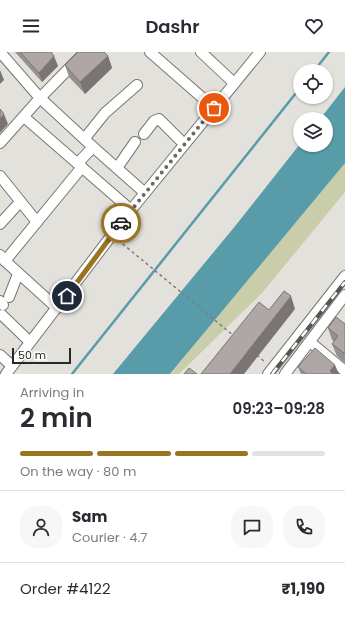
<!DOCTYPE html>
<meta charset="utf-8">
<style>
body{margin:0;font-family:Poppins,sans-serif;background:#f7f7f7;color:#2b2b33;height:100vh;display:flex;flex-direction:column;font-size:15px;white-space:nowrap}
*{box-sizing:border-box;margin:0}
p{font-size:13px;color:#7c7c81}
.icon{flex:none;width:22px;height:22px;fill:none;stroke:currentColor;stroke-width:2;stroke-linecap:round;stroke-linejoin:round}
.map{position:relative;height:322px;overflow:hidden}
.side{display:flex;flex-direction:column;background:#fff;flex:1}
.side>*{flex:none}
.tools{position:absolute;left:293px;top:12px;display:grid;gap:8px}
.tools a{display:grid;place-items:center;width:40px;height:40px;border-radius:50%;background:#fff;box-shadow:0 1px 3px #0004;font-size:20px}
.scale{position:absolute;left:12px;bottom:10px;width:59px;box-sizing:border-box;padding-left:4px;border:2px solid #282826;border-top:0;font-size:11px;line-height:14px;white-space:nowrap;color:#282826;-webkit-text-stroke:3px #fff;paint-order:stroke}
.pin{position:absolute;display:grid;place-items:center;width:34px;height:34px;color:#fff;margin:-17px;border:2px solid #fff;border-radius:50%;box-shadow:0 1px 4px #0007}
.courier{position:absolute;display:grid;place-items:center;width:40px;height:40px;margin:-20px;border:3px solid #9a741f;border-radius:50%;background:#fff;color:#222;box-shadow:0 1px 5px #0007}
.overview em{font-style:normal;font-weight:600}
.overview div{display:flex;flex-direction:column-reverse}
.overview{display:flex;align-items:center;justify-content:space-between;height:68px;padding:0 20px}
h1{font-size:26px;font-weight:600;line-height:30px}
.bar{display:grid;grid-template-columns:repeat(4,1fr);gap:6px 4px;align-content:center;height:48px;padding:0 20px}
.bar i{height:5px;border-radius:3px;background:#e1e1e2}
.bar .selected{background:#9a741f}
.bar p{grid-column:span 4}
.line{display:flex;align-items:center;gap:10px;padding:0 20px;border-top:1px solid #e1e1e2}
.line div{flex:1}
.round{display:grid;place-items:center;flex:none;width:42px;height:42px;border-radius:16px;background:#f7f7f7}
header{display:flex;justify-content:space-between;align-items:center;height:52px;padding:0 20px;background:#fff;font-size:18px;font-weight:600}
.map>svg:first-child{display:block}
.green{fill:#c9cdaa}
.water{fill:#599ca9}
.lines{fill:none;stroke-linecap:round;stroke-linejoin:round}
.stream{stroke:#599ca9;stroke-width:2.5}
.minor-casing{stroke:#787771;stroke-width:12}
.path{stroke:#7d7d79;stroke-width:1.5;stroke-dasharray:3 3;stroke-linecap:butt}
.minor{stroke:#fff;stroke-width:10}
.rail-casing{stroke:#555552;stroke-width:4}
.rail{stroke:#fff;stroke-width:2.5;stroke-dasharray:8;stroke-linecap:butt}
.wall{fill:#96908e}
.shaded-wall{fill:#7a7574}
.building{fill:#aea7a5;stroke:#7a7574}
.done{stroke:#696965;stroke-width:4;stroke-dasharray:0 7.2}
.route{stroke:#9a741f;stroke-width:5}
</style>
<header><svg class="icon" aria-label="menu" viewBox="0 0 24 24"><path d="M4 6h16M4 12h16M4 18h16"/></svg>Dashr<svg class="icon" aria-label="heart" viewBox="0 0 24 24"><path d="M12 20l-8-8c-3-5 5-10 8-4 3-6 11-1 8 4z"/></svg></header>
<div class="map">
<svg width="345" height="322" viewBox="0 0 345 322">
<rect width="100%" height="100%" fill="#e2e1db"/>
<polygon class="green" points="345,98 345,140 262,241 179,322 171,322 291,172"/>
<polygon class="water" points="345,35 345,111 170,322 113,322 236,173 300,92 326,93 326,67 320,67"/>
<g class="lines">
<g class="stream">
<polyline points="314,19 329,0"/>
<polyline points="72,322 300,36"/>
</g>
<g class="minor-casing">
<g id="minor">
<polyline points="0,0 40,46 93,95 78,111"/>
<polyline points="150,0 214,56"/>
<polyline points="201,0 234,31"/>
<polyline points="24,65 131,158"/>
<polyline points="144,82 154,69 159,67 184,92"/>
<polyline points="85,86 105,61 137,33"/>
<polyline points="0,91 40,46 85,0"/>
<polyline points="93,95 145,141"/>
<polyline points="117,116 135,90"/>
<polyline points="0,124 37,170"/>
<polyline points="0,172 20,150"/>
<polyline points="0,203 5,209 57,256"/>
<polyline points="5,209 82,115"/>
<polyline points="9,245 18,222"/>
<polyline points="0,249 3,253"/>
<polyline points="2,263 30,290"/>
<polyline points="310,290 345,319"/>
<polyline points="0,303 12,314"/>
<polyline points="6,322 131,158 260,0"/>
<polyline points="268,322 345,224"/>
<polyline points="285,322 345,243"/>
</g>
</g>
<g class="path">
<polyline points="118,188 234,284"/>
<polyline points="257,303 266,311"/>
</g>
<use href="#minor" class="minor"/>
<g class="rail-casing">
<polyline id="rail" points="272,322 345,230"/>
</g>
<use href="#rail" class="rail"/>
</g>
<g class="wall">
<polygon points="15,0 51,0 58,14 42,30"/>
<polygon points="108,4 112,16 85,42 69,25 65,13"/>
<polygon points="345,272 345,311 337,304 332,292 334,289 332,288 328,276"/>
<polygon points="298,315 339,322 301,322"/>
</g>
<g class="shaded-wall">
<polygon points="54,4 58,14 42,30 39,21"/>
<polygon points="108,4 112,16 85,42 80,30"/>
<polygon points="0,18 4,28 0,32"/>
<polygon points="4,62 8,72 0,81 0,67"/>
<polygon points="291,244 295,257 244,322 230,322"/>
<polygon points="335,313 339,322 331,322 330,319"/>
</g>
<g class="building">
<polygon points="20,0 51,0 54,4 39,21"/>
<polygon points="78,0 104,0 108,4 80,30 65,13"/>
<polygon points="0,57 4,62 0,67"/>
<polygon points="284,239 291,244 230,322 201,322 259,250 269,258"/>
<polygon points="336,265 345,272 345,300 344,301 332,292 338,284 328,276"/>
<polygon points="315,296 335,313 330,319 333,322 306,322 298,315"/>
<polygon points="189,316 197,322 184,322"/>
</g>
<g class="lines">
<polyline class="done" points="121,171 214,56"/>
<polyline class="route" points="67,244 121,171"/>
</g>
</svg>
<div class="tools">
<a><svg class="icon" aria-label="locate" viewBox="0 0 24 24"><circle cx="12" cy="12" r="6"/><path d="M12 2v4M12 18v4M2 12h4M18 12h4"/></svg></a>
<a><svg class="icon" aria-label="layers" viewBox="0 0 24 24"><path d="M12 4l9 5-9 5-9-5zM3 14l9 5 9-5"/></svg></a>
</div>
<div class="scale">50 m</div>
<div class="pin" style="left:214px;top:56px;background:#ea580c"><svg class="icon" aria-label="bag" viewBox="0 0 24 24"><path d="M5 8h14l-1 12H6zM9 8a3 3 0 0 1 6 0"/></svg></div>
<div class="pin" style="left:67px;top:244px;background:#1f2937"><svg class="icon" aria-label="home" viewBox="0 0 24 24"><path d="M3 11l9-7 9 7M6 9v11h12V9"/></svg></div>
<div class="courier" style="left:121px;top:171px"><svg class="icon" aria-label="car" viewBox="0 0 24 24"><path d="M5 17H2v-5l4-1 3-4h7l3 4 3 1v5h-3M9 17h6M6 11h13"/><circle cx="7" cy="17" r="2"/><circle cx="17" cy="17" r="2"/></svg></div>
</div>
<section class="side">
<div class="overview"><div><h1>2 min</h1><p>Arriving in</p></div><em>09:23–09:28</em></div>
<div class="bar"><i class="selected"></i><i class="selected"></i><i class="selected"></i><i></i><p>On the way · 80 m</p></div>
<div class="line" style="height:72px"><a class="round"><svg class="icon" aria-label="person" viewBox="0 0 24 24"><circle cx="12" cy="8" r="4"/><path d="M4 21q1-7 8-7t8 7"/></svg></a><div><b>Sam</b><p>Courier · 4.7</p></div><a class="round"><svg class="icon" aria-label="chat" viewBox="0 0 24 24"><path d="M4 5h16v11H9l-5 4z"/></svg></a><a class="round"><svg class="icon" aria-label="phone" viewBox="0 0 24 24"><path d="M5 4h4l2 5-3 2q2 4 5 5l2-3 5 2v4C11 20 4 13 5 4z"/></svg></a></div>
<div class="line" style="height:52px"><div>Order #4122</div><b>₹1,190</b></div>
</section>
